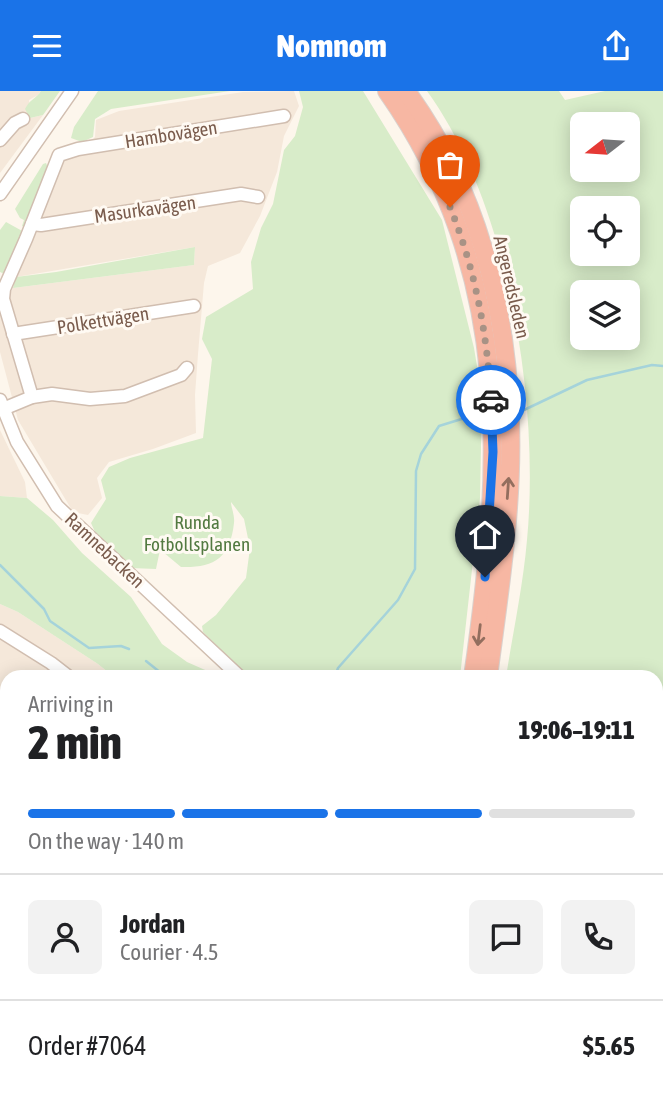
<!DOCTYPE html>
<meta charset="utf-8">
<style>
body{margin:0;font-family:"Asap Condensed",sans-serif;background:#f2f2f2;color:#202124;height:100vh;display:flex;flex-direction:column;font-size:26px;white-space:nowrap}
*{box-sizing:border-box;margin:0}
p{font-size:23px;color:#757577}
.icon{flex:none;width:38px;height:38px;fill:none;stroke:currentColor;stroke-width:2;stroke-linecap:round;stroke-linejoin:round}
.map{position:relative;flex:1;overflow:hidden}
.side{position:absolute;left:0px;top:579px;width:663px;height:436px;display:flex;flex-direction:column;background:#fff;border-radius:21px 21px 0 0;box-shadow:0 4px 18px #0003}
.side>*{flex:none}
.needle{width:46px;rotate:253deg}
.controls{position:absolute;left:570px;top:21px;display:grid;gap:14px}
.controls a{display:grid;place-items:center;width:70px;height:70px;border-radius:10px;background:#fff;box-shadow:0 4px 18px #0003;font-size:35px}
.pin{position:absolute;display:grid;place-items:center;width:60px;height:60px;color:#fff;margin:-72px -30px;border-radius:50% 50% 50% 0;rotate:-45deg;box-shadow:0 0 7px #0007}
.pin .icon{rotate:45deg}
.courier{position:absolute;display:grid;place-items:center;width:70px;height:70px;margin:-35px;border:5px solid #1a73e8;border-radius:50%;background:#fff;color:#222;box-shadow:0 2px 9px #0007}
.headline em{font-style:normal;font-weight:800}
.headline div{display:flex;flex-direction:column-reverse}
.headline{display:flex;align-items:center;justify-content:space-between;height:119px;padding:0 28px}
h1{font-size:46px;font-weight:800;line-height:52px}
.bar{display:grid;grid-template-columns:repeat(4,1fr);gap:10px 7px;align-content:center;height:84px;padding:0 28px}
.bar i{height:9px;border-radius:5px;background:#e0e0e0}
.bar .on{background:#1a73e8}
.bar p{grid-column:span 4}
.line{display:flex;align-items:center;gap:18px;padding:0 28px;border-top:2px solid #e0e0e0}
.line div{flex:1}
.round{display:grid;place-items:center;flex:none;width:74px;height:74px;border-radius:10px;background:#f2f2f2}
header{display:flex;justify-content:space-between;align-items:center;height:91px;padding:0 28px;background:#1a73e8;color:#fff;font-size:32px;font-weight:800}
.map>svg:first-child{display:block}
.residential{fill:#f5e8da}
.green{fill:#d8ecc9;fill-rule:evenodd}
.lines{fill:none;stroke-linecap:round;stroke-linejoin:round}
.stream{stroke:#a5d3da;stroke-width:2.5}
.minor-casing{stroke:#d1beb0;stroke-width:15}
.highway-casing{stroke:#dad1cd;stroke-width:20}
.minor{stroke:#fff;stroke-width:12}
.highway{stroke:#f7b7a3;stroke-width:18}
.oneway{stroke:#936e5e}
.done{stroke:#a89285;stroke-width:7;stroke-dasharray:0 12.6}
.route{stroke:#1a73e8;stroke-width:9}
.labels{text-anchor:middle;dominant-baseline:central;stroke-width:6;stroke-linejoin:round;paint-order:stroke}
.street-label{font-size:19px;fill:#7a5c4d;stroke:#fffaf3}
.park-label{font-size:19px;fill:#537a41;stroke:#fffaf3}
</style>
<header><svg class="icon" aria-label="menu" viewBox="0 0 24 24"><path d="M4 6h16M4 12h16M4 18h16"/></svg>Nomnom<svg class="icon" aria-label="share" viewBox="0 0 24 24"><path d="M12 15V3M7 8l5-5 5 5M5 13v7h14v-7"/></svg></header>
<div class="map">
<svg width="663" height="1014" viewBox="0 0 663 1014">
<rect width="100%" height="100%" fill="#fdf6ec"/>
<g class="residential">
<polygon points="0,0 41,0 38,4 29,9 30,27 43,24 0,82"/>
<polygon points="294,0 299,15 284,45 277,81 260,125 240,162 208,175 204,192 198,263 195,304 196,342 153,358 109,371 97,387 102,407 88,424 73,421 18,329 0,261 0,221 13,197 194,174 195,156 16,186 44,111 68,56 88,53 95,46 96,29 119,20 243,1"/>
<polygon points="0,339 25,391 27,407 0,405"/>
<polygon points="0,513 18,521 98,573 114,586 7,586 7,656 0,652"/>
</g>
<g class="green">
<path d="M41 0H60L43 24 30 27 25 18C30 8 36 8 41 0Z"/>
<polygon points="98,0 230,0 111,18 95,28 93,46 82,51 71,47 74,36"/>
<path d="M299 0H363L442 129 474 257 482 305 480 407 460 586H248L203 541 202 535 216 524 246 487 250 457 244 428 231 411C231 416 235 425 234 432 230 468 213 477 181 476L163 461 161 454 156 478 131 477 96 443 91 432 106 408 101 389 109 376 130 367 203 347 212 268 202 248 206 226 253 198 251 171 261 137 273 113 284 59 295 45 303 16Z"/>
<path d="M427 0H559L565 9 605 0H663V1014H504L503 1008H656V586H506C513 541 523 495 527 449 540 312 509 113 427 0ZM583 33H628V79H583ZM583 117H628V163H583ZM583 201H628V247H583Z"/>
<polygon points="46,72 48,77 26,137 22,135 24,129 20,127 15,118 43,73"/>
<polygon points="6,131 24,141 7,184 0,181 0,139"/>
<polygon points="195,156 194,174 13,197 16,186 56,181"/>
<polygon points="0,405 27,407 53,429 82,462 131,506 162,553 187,571 221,586 114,586 98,573 18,521 0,513"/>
<polygon points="0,652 7,656 7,1008 178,1008 166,1014 0,1014"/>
<polygon points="359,1008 456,1008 457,1014 355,1014"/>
</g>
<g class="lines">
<g class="stream">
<polyline points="524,319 587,289 652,274 663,275"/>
<polyline points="0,474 44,518 50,530 89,557 121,555 129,558"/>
<polyline points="146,570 166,586"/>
<polyline points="335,586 338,577 398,509 415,478 416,380 421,363 439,335 481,322"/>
<polyline points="259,1008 260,1014"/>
</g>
<g class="minor-casing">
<g id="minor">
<polyline points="0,49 15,32 23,28"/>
<polyline points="0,103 72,0"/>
<polyline points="32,133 41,134 241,103 258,106"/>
<polyline points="13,243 194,215"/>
<polyline points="32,306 3,208 4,198 26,148 59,64 78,58 284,25"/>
<polyline points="0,309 17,351 57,415 240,586"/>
<polyline points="3,318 32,306 52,303 90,308 125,305 181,284 187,277"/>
<polyline points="0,540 51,572 69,586"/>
<polyline points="310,1008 312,1014"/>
<polyline points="192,1014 198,1008"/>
</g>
</g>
<g class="highway-casing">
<g id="highway">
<path d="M387 0C515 183 503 376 473 586"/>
<path d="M406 0C476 95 507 214 510 331 513 416 499 502 488 586"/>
<polyline points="469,1008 471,1014"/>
<polyline points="485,1008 487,1014"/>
<polyline points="339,1014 342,1008"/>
</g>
</g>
<use href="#minor" class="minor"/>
<use href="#highway" class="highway"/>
</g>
<defs><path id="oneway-shaft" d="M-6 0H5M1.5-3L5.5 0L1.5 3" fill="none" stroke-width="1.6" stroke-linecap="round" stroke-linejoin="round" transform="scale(1.75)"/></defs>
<g class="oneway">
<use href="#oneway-shaft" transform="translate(508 397) rotate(-86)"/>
<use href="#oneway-shaft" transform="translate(479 544) rotate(97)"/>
</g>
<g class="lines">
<path class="done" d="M450 116C475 178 487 241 491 309"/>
<polyline class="route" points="485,486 493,361 491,309"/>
</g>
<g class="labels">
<g class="street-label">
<text transform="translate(171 43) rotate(-9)">Hambovägen</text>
<text transform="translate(145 118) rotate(-8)">Masurkavägen</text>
<text transform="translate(512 196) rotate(77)">Angeredsleden</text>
<text transform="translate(103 229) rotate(-9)">Polkettvägen</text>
<text transform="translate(105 459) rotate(43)">Ramnebacken</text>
</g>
<g class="park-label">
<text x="197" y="431">Runda<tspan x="197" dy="22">Fotbollsplanen</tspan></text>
</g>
</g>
</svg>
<div class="controls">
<a><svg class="needle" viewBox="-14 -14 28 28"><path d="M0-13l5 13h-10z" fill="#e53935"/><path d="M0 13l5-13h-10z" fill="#757577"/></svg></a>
<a><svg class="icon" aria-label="locate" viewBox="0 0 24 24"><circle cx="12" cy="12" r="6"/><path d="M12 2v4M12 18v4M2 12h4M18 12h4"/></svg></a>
<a><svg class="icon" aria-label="layers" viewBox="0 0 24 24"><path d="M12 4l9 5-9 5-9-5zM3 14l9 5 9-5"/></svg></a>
</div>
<div class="pin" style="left:450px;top:116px;background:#ea580c"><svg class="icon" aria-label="bag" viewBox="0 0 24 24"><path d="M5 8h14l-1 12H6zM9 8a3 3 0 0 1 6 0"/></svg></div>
<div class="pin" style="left:485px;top:486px;background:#1f2937"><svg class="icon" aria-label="home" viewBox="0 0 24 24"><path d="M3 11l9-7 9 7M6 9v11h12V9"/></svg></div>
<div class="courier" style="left:491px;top:309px"><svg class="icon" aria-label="car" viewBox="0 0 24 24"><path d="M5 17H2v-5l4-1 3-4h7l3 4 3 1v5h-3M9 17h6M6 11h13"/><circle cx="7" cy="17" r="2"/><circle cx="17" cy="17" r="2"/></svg></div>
<section class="side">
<div class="headline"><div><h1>2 min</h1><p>Arriving in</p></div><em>19:06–19:11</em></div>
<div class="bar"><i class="on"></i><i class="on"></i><i class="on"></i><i></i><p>On the way · 140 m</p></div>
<div class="line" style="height:126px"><a class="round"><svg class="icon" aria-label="person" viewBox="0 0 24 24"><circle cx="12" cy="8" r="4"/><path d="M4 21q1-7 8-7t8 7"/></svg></a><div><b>Jordan</b><p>Courier · 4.5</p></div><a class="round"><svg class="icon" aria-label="chat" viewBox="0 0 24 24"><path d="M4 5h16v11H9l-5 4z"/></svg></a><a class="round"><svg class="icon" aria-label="phone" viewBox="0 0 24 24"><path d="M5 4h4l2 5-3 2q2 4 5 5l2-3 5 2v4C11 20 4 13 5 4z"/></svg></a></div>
<div class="line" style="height:91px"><div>Order #7064</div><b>$5.65</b></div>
</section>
</div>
